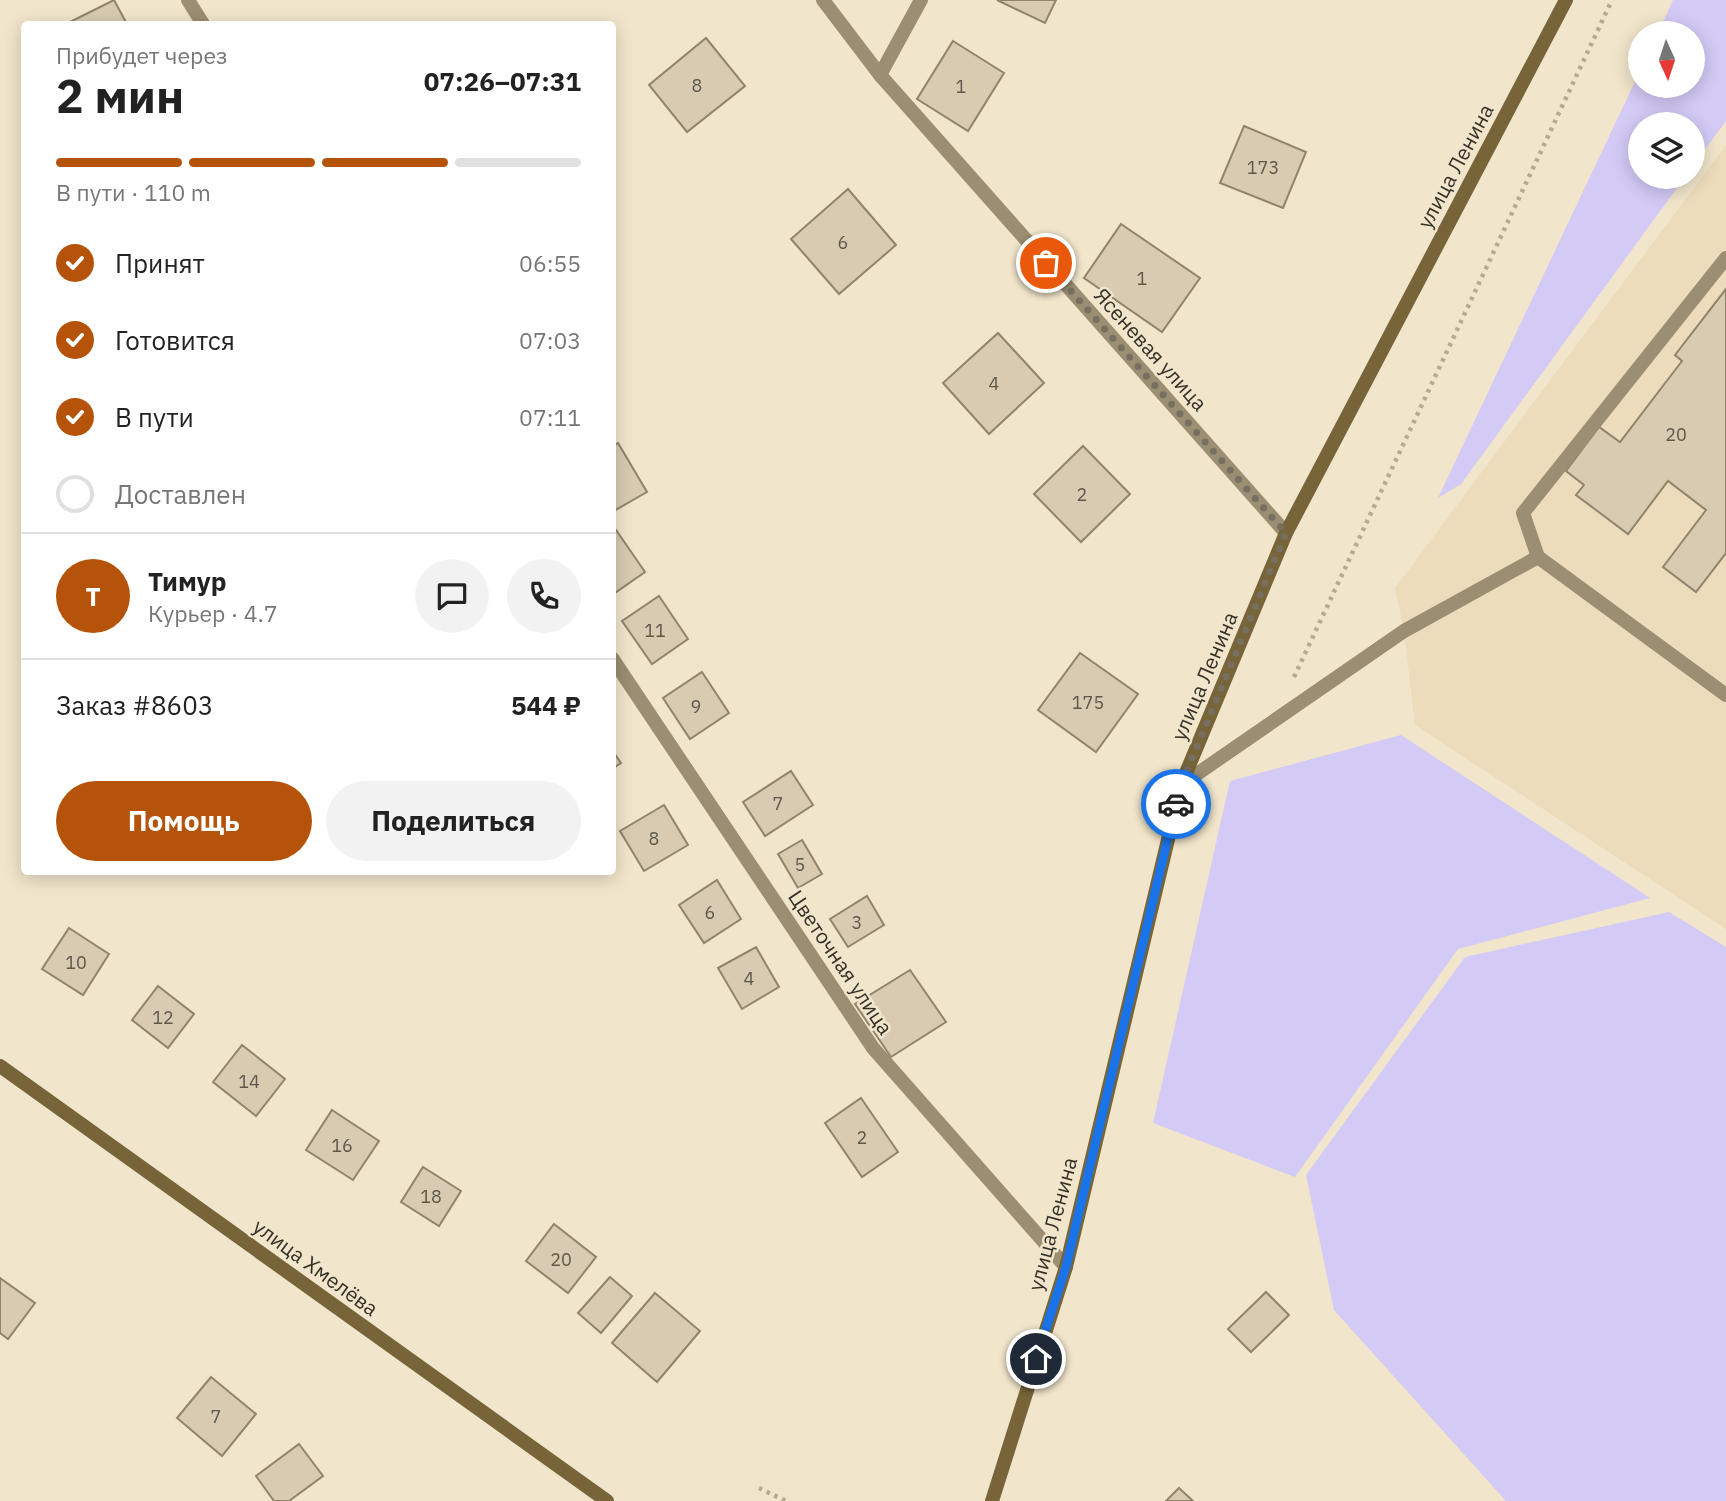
<!DOCTYPE html>
<html lang="ru">
<meta charset="utf-8">
<style>
body{margin:0;font-family:"IBM Plex Sans",sans-serif;background:#f2f2f2;color:#222;height:100vh;display:flex;flex-direction:column;font-size:26px;white-space:nowrap}
*{box-sizing:border-box;margin:0}
p{font-size:23px;color:#767676}
.icon{flex:none;width:38px;height:38px;fill:none;stroke:currentColor;stroke-width:2;stroke-linecap:round;stroke-linejoin:round}
.map{position:relative;flex:1;overflow:hidden}
.details{position:absolute;left:21px;top:21px;width:595px;height:854px;display:flex;flex-direction:column;background:#fff;border-radius:7px;box-shadow:0 4px 18px #0003}
.details>*{flex:none}
.needle{width:46px;rotate:177deg}
.tools{position:absolute;left:1628px;top:21px;display:grid;gap:14px}
.tools a{display:grid;place-items:center;width:77px;height:77px;border-radius:50%;background:#fff;box-shadow:0 4px 18px #0003;font-size:35px}
.pin{position:absolute;display:grid;place-items:center;width:60px;height:60px;color:#fff;margin:-30px;border:4px solid #fff;border-radius:50%;box-shadow:0 2px 7px #0007}
.courier{position:absolute;display:grid;place-items:center;width:70px;height:70px;margin:-35px;border:5px solid #1a73e8;border-radius:50%;background:#fff;color:#222;box-shadow:0 2px 9px #0007}
.head em{font-style:normal;font-weight:800}
.head div{display:flex;flex-direction:column-reverse}
.head{display:flex;align-items:center;justify-content:space-between;height:119px;padding:0 35px}
h1{font-size:46px;font-weight:800;line-height:52px}
.bar{display:grid;grid-template-columns:repeat(4,1fr);gap:10px 7px;align-content:center;height:84px;padding:0 35px}
.bar i{height:9px;border-radius:5px;background:#e0e0e0}
.bar .on{background:#b45309}
.bar p{grid-column:span 4}
.line{display:flex;align-items:center;gap:18px;padding:0 35px;border-top:2px solid #e0e0e0}
.line div{flex:1}
.round{display:grid;place-items:center;flex:none;width:74px;height:74px;border-radius:37px;background:#f2f2f2}
ol{padding:0 35px;list-style:none}
li{display:flex;align-items:center;gap:21px;height:77px}
li p{margin-inline-start:auto}
li .icon{padding:7px;border-radius:50%;background:#b45309;color:#fff;stroke-width:4}
li:last-child{color:#767676}
li i{width:38px;height:38px;border:4px solid #e0e0e0;border-radius:50%}
.primary-button{display:flex;gap:14px;margin-top:auto;padding:14px 35px}
.primary-button a{flex:1;height:80px;border-radius:42px;background:#b45309;color:#fff;font-size:28px;font-weight:800;line-height:80px;text-align:center}
.primary-button a+a{background:#f2f2f2;color:#222}
.map>svg:first-child{display:block}
.built{fill:#ecdcbb}
.green{fill:#d3caf6}
.building{fill:#d8cbb2;stroke:#90846c;stroke-width:2}
.lines{fill:none;stroke-linecap:round;stroke-linejoin:round}
.path{stroke:#b4aa95;stroke-width:4.5;stroke-dasharray:3.5 5;stroke-linecap:butt}
.lane{stroke:#9b8e72;stroke-width:14}
.street{stroke:#9b8e72;stroke-width:14}
.secondary{stroke:#776439;stroke-width:14}
.done{stroke:#777060;stroke-width:7;stroke-dasharray:0 12.6}
.route{stroke:#1a73e8;stroke-width:9}
.labels{text-anchor:middle;dominant-baseline:central;stroke-width:5;stroke-linejoin:round;paint-order:stroke}
.number-label{font-size:18px;fill:#5e584a}
.street-label{font-size:21px;fill:#363127;stroke:#f1e5cb}
</style>
<div class="map">
<svg width="1726" height="1501" viewBox="0 0 1726 1501">
<rect width="100%" height="100%" fill="#f1e5cb"/>
<polygon class="built" points="1726,145 1726,929 1415,725 1404,631 1395,588"/>
<g class="green">
<polygon points="1673,0 1726,0 1726,121 1692,167 1692,124 1640,124 1640,177 1685,177 1461,484 1438,498 1640,71 1640,86 1692,86 1692,33 1658,33"/>
<polygon points="1401,735 1650,898 1458,949 1295,1177 1153,1123 1230,781"/>
<polygon points="1669,912 1726,947 1726,1501 1506,1501 1334,1310 1306,1175 1465,957"/>
</g>
<g class="building">
<polygon points="114,0 127,24 66,24"/>
<polygon points="997,0 1056,0 1045,23"/>
<polygon points="706,38 745,86 687,132 649,85"/>
<polygon points="953,41 1004,73 968,131 917,99"/>
<polygon points="1244,126 1306,152 1283,208 1220,183"/>
<polygon points="848,189 896,245 839,294 791,239"/>
<polygon points="1121,224 1200,278 1162,332 1084,278"/>
<polygon points="1726,289 1726,553 1696,592 1663,567 1706,510 1668,481 1628,534 1576,495 1584,485 1566,471 1599,427 1620,442 1682,361 1675,355"/>
<polygon points="998,333 1044,383 989,434 943,383"/>
<polygon points="618,443 647,492 612,512 612,446"/>
<polygon points="1083,446 1130,494 1081,542 1034,494"/>
<polygon points="616,530 645,572 612,595 612,532"/>
<polygon points="659,596 688,639 652,664 622,621"/>
<polygon points="1080,653 1138,694 1096,752 1038,710"/>
<polygon points="702,672 729,713 690,739 663,698"/>
<polygon points="612,750 621,763 612,769"/>
<polygon points="791,771 813,805 765,836 743,802"/>
<polygon points="664,805 688,845 644,871 620,831"/>
<polygon points="802,840 822,874 798,888 778,854"/>
<polygon points="717,880 741,919 704,943 679,905"/>
<polygon points="867,896 884,925 848,947 830,919"/>
<polygon points="69,928 109,954 83,995 42,969"/>
<polygon points="756,947 779,987 742,1009 718,968"/>
<polygon points="910,970 946,1022 891,1057 855,1004"/>
<polygon points="158,986 194,1014 168,1048 132,1020"/>
<polygon points="242,1045 285,1079 256,1116 213,1082"/>
<polygon points="861,1098 898,1152 862,1177 825,1123"/>
<polygon points="332,1110 379,1141 353,1180 306,1150"/>
<polygon points="423,1167 461,1191 439,1226 401,1202"/>
<polygon points="554,1224 596,1257 568,1293 526,1261"/>
<polygon points="610,1277 632,1296 601,1333 578,1313"/>
<polygon points="0,1278 35,1303 8,1339 0,1333"/>
<polygon points="1266,1292 1289,1315 1251,1352 1228,1329"/>
<polygon points="655,1293 700,1331 657,1382 612,1343"/>
<polygon points="211,1377 256,1414 222,1456 177,1418"/>
<polygon points="299,1444 323,1476 289,1501 274,1501 256,1476"/>
<polygon points="1179,1488 1193,1501 1166,1501"/>
</g>
<g class="lines">
<g class="path">
<polyline points="1294,677 1612,0"/>
<polyline points="759,1488 786,1501"/>
</g>
<g class="lane">
<polyline points="880,75 921,0"/>
<polyline points="1538,557 1523,513 1726,258"/>
<polyline points="1181,785 1404,631 1538,557 1726,695"/>
</g>
<g class="street">
<polyline points="188,0 203,24"/>
<polyline points="823,0 880,75 1286,533"/>
<polyline points="612,658 873,1048 1066,1267"/>
</g>
<g class="secondary">
<polyline points="0,1066 607,1501"/>
<polyline points="992,1501 1066,1267 1181,785 1286,533 1566,0"/>
</g>
</g>
<g class="lines">
<polyline class="done" points="1046,263 1286,533 1181,785 1176,804"/>
<polyline class="route" points="1036,1359 1066,1267 1176,804"/>
</g>
<g class="labels">
<g class="number-label">
<text x="697" y="85">8</text>
<text x="961" y="86">1</text>
<text x="1263" y="167">173</text>
<text x="843" y="242">6</text>
<text x="1142" y="278">1</text>
<text x="994" y="383">4</text>
<text x="1676" y="434">20</text>
<text x="1082" y="494">2</text>
<text x="655" y="630">11</text>
<text x="1088" y="702">175</text>
<text x="696" y="706">9</text>
<text x="778" y="803">7</text>
<text x="654" y="838">8</text>
<text x="800" y="864">5</text>
<text x="710" y="912">6</text>
<text x="857" y="922">3</text>
<text x="76" y="962">10</text>
<text x="749" y="978">4</text>
<text x="163" y="1017">12</text>
<text x="249" y="1081">14</text>
<text x="862" y="1137">2</text>
<text x="342" y="1145">16</text>
<text x="431" y="1196">18</text>
<text x="561" y="1259">20</text>
<text x="216" y="1416">7</text>
</g>
<g class="street-label">
<text transform="translate(1455 166) rotate(-62)">улица Ленина</text>
<text transform="translate(1151 349) rotate(48)">Ясеневая улица</text>
<text transform="translate(1204 676) rotate(-67)">улица Ленина</text>
<text transform="translate(841 962) rotate(56)">Цветочная улица</text>
<text transform="translate(1052 1224) rotate(-75)">улица Ленина</text>
<text transform="translate(316 1267) rotate(36)">улица Хмелёва</text>
</g>
</g>
</svg>
<div class="tools">
<a><svg class="needle" viewBox="-14 -14 28 28"><path d="M0-13l5 13h-10z" fill="#e53935"/><path d="M0 13l5-13h-10z" fill="#767676"/></svg></a>
<a><svg class="icon" aria-label="layers" viewBox="0 0 24 24"><path d="M12 4l9 5-9 5-9-5zM3 14l9 5 9-5"/></svg></a>
</div>
<div class="pin" style="left:1046px;top:263px;background:#ea580c"><svg class="icon" aria-label="bag" viewBox="0 0 24 24"><path d="M5 8h14l-1 12H6zM9 8a3 3 0 0 1 6 0"/></svg></div>
<div class="pin" style="left:1036px;top:1359px;background:#1f2937"><svg class="icon" aria-label="home" viewBox="0 0 24 24"><path d="M3 11l9-7 9 7M6 9v11h12V9"/></svg></div>
<div class="courier" style="left:1176px;top:804px"><svg class="icon" aria-label="car" viewBox="0 0 24 24"><path d="M5 17H2v-5l4-1 3-4h7l3 4 3 1v5h-3M9 17h6M6 11h13"/><circle cx="7" cy="17" r="2"/><circle cx="17" cy="17" r="2"/></svg></div>
<section class="details">
<div class="head"><div><h1>2 мин</h1><p>Прибудет через</p></div><em>07:26–07:31</em></div>
<div class="bar"><i class="on"></i><i class="on"></i><i class="on"></i><i></i><p>В пути · 110 m</p></div>
<ol>
<li><svg class="icon" aria-label="check" viewBox="0 0 24 24"><path d="M5 12l5 5 9-10"/></svg>Принят<p>06:55</p></li>
<li><svg class="icon" aria-label="check" viewBox="0 0 24 24"><path d="M5 12l5 5 9-10"/></svg>Готовится<p>07:03</p></li>
<li><svg class="icon" aria-label="check" viewBox="0 0 24 24"><path d="M5 12l5 5 9-10"/></svg>В пути<p>07:11</p></li>
<li><i></i>Доставлен</li>
</ol>
<div class="line" style="height:126px"><b class="round" style="background:#b45309;color:#fff">Т</b><div><b>Тимур</b><p>Курьер · 4.7</p></div><a class="round"><svg class="icon" aria-label="chat" viewBox="0 0 24 24"><path d="M4 5h16v11H9l-5 4z"/></svg></a><a class="round"><svg class="icon" aria-label="phone" viewBox="0 0 24 24"><path d="M5 4h4l2 5-3 2q2 4 5 5l2-3 5 2v4C11 20 4 13 5 4z"/></svg></a></div>
<div class="line" style="height:91px"><div>Заказ #8603</div><b>544 ₽</b></div>
<div class="primary-button"><a>Помощь</a><a>Поделиться</a></div>
</section>
</div>
